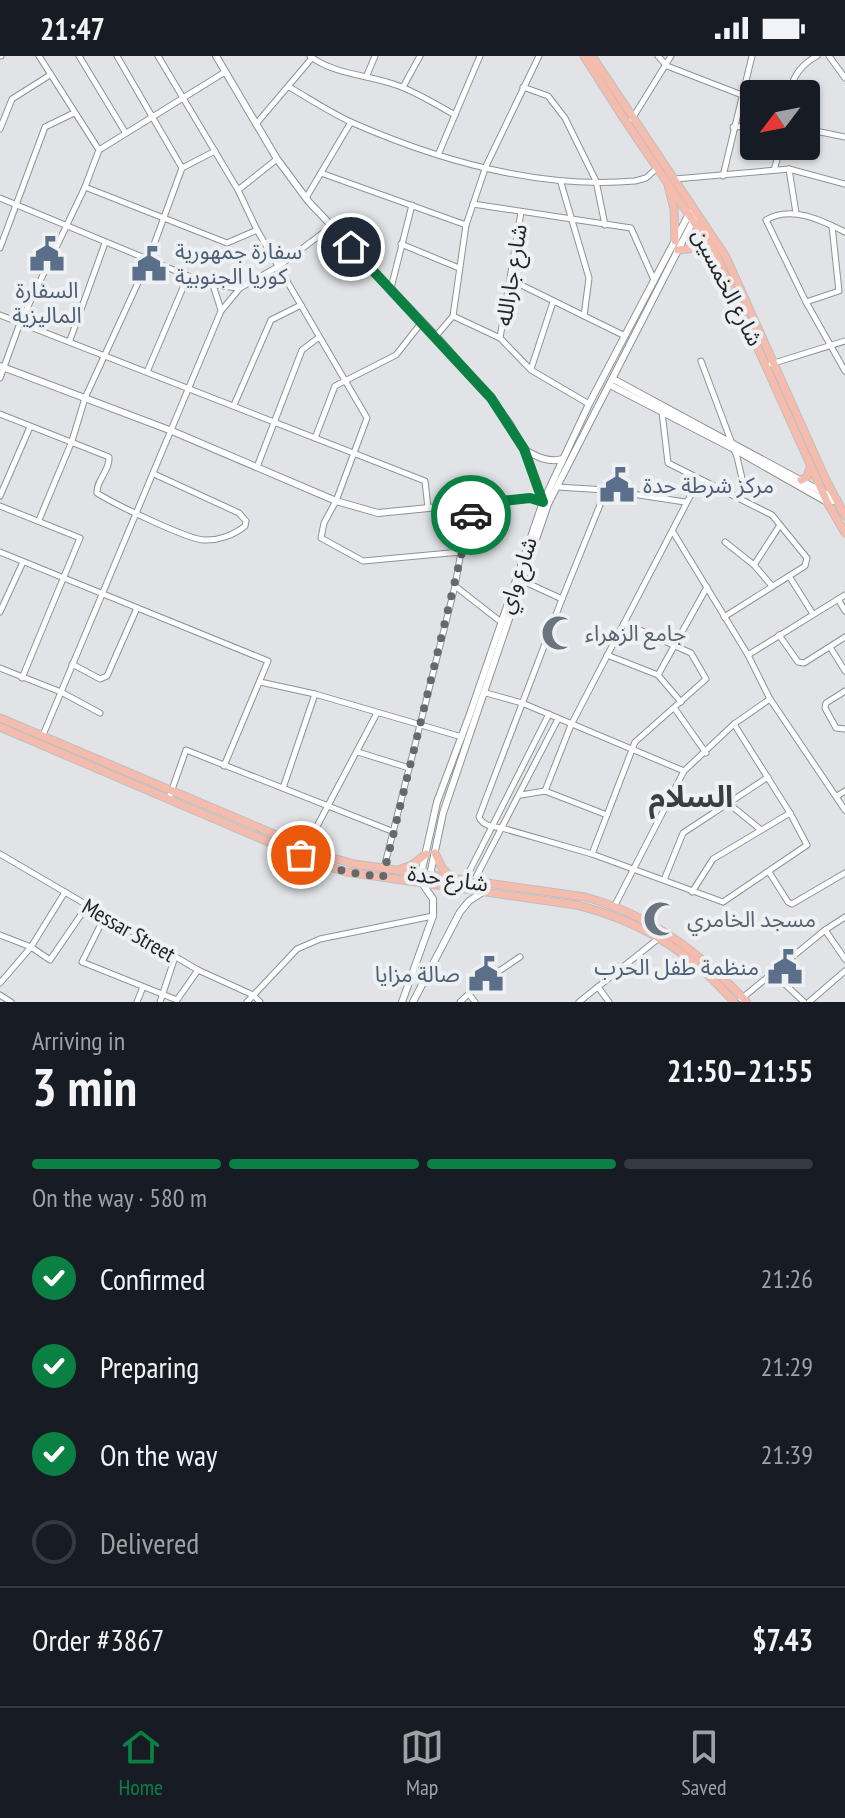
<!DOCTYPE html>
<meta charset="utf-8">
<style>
body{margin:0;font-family:"PT Sans Narrow","Noto Sans Arabic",sans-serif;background:#242831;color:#f1f3f6;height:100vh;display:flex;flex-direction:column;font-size:30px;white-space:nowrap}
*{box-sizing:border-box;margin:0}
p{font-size:26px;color:#9ea1a6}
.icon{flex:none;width:44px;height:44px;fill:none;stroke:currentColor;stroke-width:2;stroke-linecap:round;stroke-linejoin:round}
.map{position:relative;height:946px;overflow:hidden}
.drawer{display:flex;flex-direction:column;background:#171b24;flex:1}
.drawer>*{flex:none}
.needle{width:52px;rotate:238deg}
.tools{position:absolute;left:740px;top:24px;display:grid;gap:16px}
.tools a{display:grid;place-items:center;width:80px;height:80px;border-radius:8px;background:#171b24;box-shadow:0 2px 6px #0004;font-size:40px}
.pin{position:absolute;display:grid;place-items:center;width:68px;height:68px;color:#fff;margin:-34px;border:4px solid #fff;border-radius:50%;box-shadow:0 2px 8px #0007}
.courier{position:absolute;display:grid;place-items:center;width:80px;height:80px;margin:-40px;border:6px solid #0b8043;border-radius:50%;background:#fff;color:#222;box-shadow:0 2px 10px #0007}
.summary em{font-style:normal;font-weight:800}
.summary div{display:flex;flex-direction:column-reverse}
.summary{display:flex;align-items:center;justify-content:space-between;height:136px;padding:0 32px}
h1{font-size:52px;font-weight:800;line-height:60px}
.bar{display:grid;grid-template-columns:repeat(4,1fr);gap:12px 8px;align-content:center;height:96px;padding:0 32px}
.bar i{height:10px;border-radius:6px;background:#363941}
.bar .current{background:#0b8043}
.bar p{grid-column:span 4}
.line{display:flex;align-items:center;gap:20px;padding:0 32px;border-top:2px solid #363941}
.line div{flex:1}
ol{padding:0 32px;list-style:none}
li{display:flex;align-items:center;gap:24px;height:88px}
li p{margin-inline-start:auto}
li .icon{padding:8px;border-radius:50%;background:#0b8043;color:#fff;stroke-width:4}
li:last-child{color:#9ea1a6}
li i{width:44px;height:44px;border:4px solid #363941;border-radius:50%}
.status{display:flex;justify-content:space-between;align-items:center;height:56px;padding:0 40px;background:#171b24;direction:ltr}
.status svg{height:22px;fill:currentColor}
.tab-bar{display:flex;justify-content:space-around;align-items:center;height:112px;border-top:2px solid #363941;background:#171b24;font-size:22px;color:#9ea1a6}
.tab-bar a{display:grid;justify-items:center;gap:4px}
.tab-bar .current{color:#0b8043}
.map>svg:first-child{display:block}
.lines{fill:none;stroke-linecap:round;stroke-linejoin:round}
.street-casing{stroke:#8f9294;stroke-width:7}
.secondary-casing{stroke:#8f9294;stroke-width:8}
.primary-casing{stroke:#bdbebe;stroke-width:9}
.street{stroke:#fff;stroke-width:5}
.secondary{stroke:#fff;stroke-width:6}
.primary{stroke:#f5bcad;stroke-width:7}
.done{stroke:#666869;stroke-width:8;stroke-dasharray:0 14.4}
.route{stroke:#0b8043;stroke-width:10}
.labels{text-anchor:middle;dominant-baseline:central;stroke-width:8;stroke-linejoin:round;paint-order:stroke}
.service-label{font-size:22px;fill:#4e5e75;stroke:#eef1f3;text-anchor:start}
.street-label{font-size:22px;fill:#232525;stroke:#eef1f3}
.worship-label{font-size:22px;fill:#5b616d;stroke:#eef1f3;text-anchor:start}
.district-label{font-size:30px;font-weight:bold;fill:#3b3d3f;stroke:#eef1f3}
</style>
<div class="status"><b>21:47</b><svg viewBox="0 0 49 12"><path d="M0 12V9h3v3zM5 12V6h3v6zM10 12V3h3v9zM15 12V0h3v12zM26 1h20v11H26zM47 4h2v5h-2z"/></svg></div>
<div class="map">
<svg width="845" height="946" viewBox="0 0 845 946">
<rect width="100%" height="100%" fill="#e1e3e6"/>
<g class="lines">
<g class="street-casing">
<g id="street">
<polyline points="0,0 1,0"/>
<polyline points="39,0 99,94"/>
<polyline points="79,0 125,76"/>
<polyline points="158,0 238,134 257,174 367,362 336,445 324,467 321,482 363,505 461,496"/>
<path d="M310 0C334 19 371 19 399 30 418 37 437 49 455 59"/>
<polyline points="658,0 667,10 742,39"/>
<polyline points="829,0 845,22"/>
<polyline points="367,19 375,0"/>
<path d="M289 31C310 43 331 57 353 67 440 105 540 133 635 125L646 122 657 112"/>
<polyline points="403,31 420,0"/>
<polyline points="523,31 548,40 565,62 596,125 605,169"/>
<path d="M790 38C792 20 802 8 817 0"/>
<polyline points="632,63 671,0"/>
<polyline points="256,68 312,2"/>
<polyline points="733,71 754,70"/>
<polyline points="0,73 12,43 50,19"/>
<polyline points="806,73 845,81"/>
<polyline points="438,99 480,0"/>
<polyline points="182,112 215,95"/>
<polyline points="789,113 796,157"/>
<polyline points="774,114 781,90"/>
<polyline points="321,117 466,169"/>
<polyline points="723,120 752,0"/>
<polyline points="675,123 789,113 845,128"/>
<polyline points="561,127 589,222 584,260"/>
<polyline points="85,131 227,187 257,174"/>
<polyline points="238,134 277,103"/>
<polyline points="0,142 188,220 213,229 239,232"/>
<polyline points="306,142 351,66"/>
<polyline points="473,148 631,172 654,224"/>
<path d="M845 176C821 164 791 149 766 164L806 246 845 315"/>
<polyline points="401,188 459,212"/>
<polyline points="0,192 45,71 74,57"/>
<polyline points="511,224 625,280"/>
<polyline points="213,229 221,254"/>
<polyline points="391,232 412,149"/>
<polyline points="806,246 839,235 832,170"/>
<polyline points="0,259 425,425 428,452"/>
<polyline points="453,260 500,282 531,314 589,348"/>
<polyline points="436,280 453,260 466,169 486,110 539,0"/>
<polyline points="500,282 521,156"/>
<polyline points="70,284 105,187"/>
<polyline points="701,305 737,401 744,431 740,442"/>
<polyline points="771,308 845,285"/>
<polyline points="531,313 553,246"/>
<polyline points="147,316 188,220"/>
<polyline points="0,322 20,267 85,131 99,94 225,16"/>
<polyline points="234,349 271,264 301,249"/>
<polyline points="662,356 668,407 772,459 807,502 805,510 724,561"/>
<path d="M0 358 109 401C110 415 96 424 97 437 114 448 185 482 203 484 218 485 234 479 245 470L246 465 239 457 154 418"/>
<polyline points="315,382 335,330 396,299 422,266"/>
<polyline points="257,411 302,294 318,282"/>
<polyline points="557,431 606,434 685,446"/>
<path d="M606 434 562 543 479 761C483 770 493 771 502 772L592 798 723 846 807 789 790 757 734 668"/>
<polyline points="0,440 30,371"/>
<polyline points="474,448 461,496 455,530 501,566"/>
<polyline points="0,450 80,482 22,622"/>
<polyline points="39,464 72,385 85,342 148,205 182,112 117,0"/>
<polyline points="673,476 748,599 770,643 845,754"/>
<polyline points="725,486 754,509 772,530"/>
<polyline points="0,496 268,605 224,710"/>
<polyline points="754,509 780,469"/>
<polyline points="789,520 813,558"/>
<polyline points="523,525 562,543"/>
<polyline points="838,543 845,555"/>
<polyline points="0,556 23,506"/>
<polyline points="779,579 798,606 804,607 845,581"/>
<polyline points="830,591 845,615"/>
<polyline points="607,599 658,619 681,646"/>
<polyline points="748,599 845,539"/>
<polyline points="72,608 100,623 107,620 137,552"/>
<polyline points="0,612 61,636 100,657"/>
<polyline points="658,619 707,531"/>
<polyline points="260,626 315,638 462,681"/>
<polyline points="845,635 826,647 825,652 836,672 845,673"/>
<polyline points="486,637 522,647 684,715"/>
<polyline points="675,653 706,697"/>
<polyline points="43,679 221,255 240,232 279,210 332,170"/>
<polyline points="358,696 409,712"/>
<polyline points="283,732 315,638"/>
<polyline points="545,735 571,669 699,423"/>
<polyline points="521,739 545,735 607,759"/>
<polyline points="837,740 845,735"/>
<polyline points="169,742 186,694 394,776"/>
<polyline points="728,747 761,774"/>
<polyline points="306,791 377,657"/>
<polyline points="0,798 198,914 253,939 260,946"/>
<polyline points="592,798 635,686 706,623 691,597 624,567"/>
<polyline points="384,812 455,530"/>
<polyline points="769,816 788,846 792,848 845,817"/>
<polyline points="465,824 549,658"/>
<polyline points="664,824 683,777 768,721"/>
<polyline points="474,825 558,663"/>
<polyline points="692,836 713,803 790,757"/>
<polyline points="615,849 684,715 734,668 770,643"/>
<polyline points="105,860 82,906 177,944 198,914"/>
<polyline points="825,874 845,903"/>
<polyline points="0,879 31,891 50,904 87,850"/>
<polyline points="774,918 804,946"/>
<polyline points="0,927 31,891 65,836"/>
<polyline points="598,931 609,946"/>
<polyline points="469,938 475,946"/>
<polyline points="0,939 11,946"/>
<polyline points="741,943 825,874 845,861"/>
<polyline points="137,946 143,931"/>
<polyline points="160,946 175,901"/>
<polyline points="247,946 297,893 320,883 433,860"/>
<polyline points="460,946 477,930 520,901"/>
<polyline points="579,946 659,882"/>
<polyline points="809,946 845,915"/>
</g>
</g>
<g class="secondary-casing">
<g id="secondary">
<polyline points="216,0 277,103 309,146 436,280 491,342 510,368 524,393 542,445"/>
<polyline points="0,310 172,375 336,445 378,457 530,442 545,447"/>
<polyline points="613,323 837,444"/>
<polyline points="610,329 732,392 827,446 837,444"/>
<path d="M525 394C537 401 549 407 563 403"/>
<polyline points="421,818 437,746 470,658 543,446 589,348 690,156"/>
<polyline points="430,819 443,757 548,448 695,161"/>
<polyline points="402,946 433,860 433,843 422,827"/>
<polyline points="413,946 460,856 469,845 483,836"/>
</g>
</g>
<g class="primary-casing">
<g id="primary">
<polyline points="584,0 626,66 715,197 827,446 845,477"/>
<polyline points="592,0 726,201 826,424 845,460"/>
<polyline points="668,129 674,153 675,185"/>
<polyline points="678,194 696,192 714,197"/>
<polyline points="801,424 807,421 810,412"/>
<path d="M0 662 326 800 354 808 585 841C651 859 700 897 747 946"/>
<path d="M0 671 320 808 346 816 576 849C640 864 691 896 734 946"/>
<polyline points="435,797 442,812 451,821"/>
<polyline points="401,813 412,809 426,798"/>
</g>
</g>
<use href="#street" class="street"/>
<use href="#secondary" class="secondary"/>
<use href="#primary" class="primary"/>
</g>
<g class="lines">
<polyline class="done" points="301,799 346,816 383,821 471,459"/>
<polyline class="route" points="351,191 491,342 524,393 543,446 530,442 474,448 471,459"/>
</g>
<defs>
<g id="civic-bare" transform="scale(2.76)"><path d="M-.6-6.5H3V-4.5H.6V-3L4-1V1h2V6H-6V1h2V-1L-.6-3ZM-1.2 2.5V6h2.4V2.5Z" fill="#5c6f8a" stroke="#eef1f3" stroke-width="2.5" paint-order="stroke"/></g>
<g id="mosque-bare" transform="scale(2.76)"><path d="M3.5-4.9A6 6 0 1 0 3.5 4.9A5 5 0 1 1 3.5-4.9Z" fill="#6b7280" stroke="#eef1f3" stroke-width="2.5" paint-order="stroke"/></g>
</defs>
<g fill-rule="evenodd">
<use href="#civic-bare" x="47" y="198"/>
<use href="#civic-bare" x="149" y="208"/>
<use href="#civic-bare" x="617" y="429"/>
<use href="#mosque-bare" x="559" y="577"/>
<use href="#mosque-bare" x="661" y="863"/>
<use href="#civic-bare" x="785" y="911"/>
<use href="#civic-bare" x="486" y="918"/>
</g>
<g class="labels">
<g class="service-label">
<text x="175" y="195">سفارة جمهورية<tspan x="175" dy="25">كوريا الجنوبية</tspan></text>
<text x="47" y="234" text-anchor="middle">السفارة<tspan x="47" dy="25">الماليزية</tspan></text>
<text x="643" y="429">مركز شرطة حدة</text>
<text x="759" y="911" text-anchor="end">منظمة طفل الحرب</text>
<text x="460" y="918" text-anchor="end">صالة مزايا</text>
</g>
<g class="street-label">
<text transform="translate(511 219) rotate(-81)">شارع جارالله</text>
<text transform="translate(728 231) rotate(63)">شارع الخمسين</text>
<text transform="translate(517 519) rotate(-71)">شارع واي</text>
<text transform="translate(448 822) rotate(8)">شارع حدة</text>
<text transform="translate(129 874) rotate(30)">Messar Street</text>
</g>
<g class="worship-label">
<text x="585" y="577">جامع الزهراء</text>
<text x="687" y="863">مسجد الخامري</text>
</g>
<g class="district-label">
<text x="691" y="739">السلام</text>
</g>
</g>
</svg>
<div class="tools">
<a><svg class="needle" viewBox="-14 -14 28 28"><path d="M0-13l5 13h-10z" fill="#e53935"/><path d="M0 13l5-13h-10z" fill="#9ea1a6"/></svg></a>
</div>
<div class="pin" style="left:301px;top:799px;background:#ea580c"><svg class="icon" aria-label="bag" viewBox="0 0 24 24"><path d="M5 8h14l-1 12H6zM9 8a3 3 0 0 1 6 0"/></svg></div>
<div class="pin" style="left:351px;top:191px;background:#1f2937"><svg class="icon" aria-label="home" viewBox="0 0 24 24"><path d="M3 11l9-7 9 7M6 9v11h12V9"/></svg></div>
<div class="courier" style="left:471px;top:459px"><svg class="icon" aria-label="car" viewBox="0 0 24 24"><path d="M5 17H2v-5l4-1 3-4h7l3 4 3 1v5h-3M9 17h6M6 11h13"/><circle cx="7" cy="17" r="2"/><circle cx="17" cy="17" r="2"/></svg></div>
</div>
<section class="drawer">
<div class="summary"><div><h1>3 min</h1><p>Arriving in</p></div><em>21:50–21:55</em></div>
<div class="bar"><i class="current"></i><i class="current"></i><i class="current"></i><i></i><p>On the way · 580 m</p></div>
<ol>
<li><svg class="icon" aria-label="check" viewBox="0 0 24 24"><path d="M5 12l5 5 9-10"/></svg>Confirmed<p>21:26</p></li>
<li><svg class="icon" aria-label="check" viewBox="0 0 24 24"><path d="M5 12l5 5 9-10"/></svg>Preparing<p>21:29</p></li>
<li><svg class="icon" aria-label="check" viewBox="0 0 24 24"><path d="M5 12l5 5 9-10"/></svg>On the way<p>21:39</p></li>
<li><i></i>Delivered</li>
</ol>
<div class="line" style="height:104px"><div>Order #3867</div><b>$7.43</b></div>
</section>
<nav class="tab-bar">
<a class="current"><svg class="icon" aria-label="home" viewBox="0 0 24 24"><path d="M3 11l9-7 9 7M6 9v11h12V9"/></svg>Home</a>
<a><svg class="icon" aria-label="map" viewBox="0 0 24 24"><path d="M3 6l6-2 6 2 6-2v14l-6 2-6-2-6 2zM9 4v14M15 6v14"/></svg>Map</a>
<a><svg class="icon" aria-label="saved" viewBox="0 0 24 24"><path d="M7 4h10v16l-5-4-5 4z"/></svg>Saved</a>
</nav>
